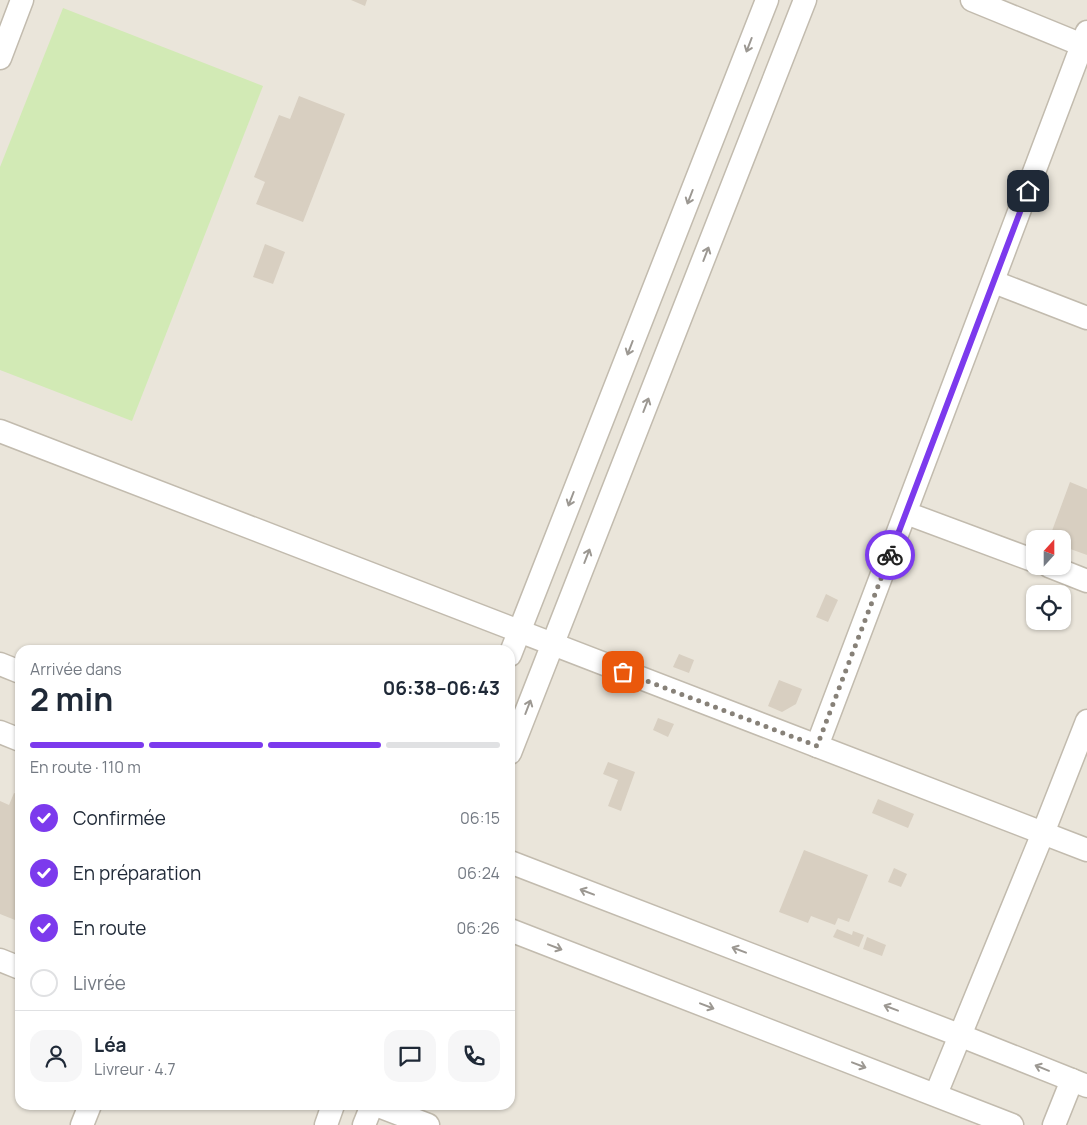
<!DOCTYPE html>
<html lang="fr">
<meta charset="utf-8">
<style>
body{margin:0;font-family:Manrope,sans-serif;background:#f6f6f7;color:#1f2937;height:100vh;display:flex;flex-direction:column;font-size:19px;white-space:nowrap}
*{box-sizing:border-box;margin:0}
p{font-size:16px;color:#747a83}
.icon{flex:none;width:28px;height:28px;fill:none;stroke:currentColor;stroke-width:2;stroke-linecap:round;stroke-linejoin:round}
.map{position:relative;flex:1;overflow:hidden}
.sheet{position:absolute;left:15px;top:645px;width:500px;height:465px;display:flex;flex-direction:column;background:#fff;border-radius:15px;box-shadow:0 1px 4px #0004}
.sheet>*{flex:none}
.needle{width:32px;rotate:21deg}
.fabs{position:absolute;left:1026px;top:530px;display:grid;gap:10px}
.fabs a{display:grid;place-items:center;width:45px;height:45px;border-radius:10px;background:#fff;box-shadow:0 1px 4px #0004;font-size:25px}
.pin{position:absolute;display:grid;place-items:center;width:42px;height:42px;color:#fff;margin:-21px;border-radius:10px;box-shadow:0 2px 8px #0006}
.courier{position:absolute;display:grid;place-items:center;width:50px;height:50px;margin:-25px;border:4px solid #7c3aed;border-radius:50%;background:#fff;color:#222;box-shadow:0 1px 6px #0007}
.summary em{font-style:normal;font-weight:700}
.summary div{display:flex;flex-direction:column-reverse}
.summary{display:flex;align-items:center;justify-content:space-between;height:85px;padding:0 15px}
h1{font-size:32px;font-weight:700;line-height:38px}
.bar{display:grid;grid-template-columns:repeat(4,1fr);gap:8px 5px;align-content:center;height:60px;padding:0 15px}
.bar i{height:6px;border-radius:4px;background:#e0e1e3}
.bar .active{background:#7c3aed}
.bar p{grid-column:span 4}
.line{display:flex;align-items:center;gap:12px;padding:0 15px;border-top:1px solid #e0e1e3}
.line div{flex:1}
.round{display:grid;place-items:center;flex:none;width:52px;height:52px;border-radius:15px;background:#f6f6f7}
ol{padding:0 15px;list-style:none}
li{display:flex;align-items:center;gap:15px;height:55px}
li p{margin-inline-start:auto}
li .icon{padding:5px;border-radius:50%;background:#7c3aed;color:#fff;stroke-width:4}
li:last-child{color:#747a83}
li i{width:28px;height:28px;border:2px solid #e0e1e3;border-radius:50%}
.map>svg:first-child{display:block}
.residential{fill:#eae5da;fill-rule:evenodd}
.pitch{fill:#d2eab5}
.building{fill:#d8cfc1}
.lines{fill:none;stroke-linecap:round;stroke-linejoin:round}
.street-casing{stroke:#c2bbae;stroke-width:25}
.street{stroke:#fff;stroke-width:22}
.oneway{stroke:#9c9892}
.done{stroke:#878178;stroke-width:5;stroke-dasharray:0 9}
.route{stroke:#7c3aed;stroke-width:6}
</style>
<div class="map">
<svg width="1087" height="1125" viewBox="0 0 1087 1125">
<rect width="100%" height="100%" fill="#f6f3ec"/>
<path class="residential" d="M0 0H1087V1125H0ZM1035 539H1062V566H1035ZM1035 594H1062V621H1035ZM20 650H510V1105H20Z"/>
<polygon class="pitch" points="63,8 263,86 132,421 0,370 0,167"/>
<g class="building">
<polygon points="351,0 367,0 365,6"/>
<polygon points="299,96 345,114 303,222 256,204 265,182 254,177 279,115 290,119"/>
<polygon points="265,244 285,252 273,284 253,277"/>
<polygon points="1070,482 1087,489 1087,555 1062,546 1062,539 1049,539"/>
<polygon points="826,594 838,600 828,622 816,617"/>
<polygon points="679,654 694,660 689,673 673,667"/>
<polygon points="779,680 802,689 796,704 782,712 768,706"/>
<polygon points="658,718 674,724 668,737 653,730"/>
<polygon points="608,762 635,772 621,811 608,806 618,780 603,774"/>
<polygon points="14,793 20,795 20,922 0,914 0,801 9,805"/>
<polygon points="878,799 914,814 908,828 872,813"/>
<polygon points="804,850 868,875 849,922 838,918 835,925 811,916 808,923 779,912"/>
<polygon points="894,868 907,874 901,887 888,882"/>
<polygon points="837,929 852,935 853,931 864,935 859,947 833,937"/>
<polygon points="867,937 886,945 882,956 863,949"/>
</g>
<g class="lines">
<g class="street-casing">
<g id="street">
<polyline points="972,0 1087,47"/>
<polyline points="0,58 22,0"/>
<polyline points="994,282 1087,318"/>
<polyline points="0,431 1087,850"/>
<polyline points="906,513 1035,561"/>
<polyline points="1049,566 1087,581"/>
<polyline points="510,655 767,0"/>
<polyline points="0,664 20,672"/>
<polyline points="0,732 20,740"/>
<polyline points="817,746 1087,32"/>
<polyline points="510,753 805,0"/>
<polyline points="510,862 959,1035 1087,1086"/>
<polyline points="510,930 1012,1125"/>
<polyline points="0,960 20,968"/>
<polyline points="936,1094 1043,833 1087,721"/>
<polyline points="376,1105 428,1125"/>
<polyline points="82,1125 90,1105"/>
<polyline points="326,1125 333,1105"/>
<polyline points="364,1125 372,1105"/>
<polyline points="1054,1125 1072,1080"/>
</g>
</g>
<use href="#street" class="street"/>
</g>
<defs><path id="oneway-shaft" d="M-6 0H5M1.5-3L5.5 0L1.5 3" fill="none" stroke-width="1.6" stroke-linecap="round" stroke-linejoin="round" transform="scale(1.25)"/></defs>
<g class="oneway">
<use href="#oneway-shaft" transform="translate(749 45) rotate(111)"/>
<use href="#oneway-shaft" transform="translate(690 197) rotate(111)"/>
<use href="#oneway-shaft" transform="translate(706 254) rotate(-69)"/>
<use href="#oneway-shaft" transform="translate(630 348) rotate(111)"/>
<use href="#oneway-shaft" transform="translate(646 405) rotate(-69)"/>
<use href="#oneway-shaft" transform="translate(571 499) rotate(111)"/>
<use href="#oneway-shaft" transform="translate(587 556) rotate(-69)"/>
<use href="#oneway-shaft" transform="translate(528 707) rotate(-69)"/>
<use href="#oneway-shaft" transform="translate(587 892) rotate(-159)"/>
<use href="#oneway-shaft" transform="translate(555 947) rotate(21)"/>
<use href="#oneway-shaft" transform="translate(739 950) rotate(-159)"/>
<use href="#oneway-shaft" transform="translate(707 1006) rotate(21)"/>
<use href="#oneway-shaft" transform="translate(891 1008) rotate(-159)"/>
<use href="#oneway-shaft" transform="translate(859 1065) rotate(21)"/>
<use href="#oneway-shaft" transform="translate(1042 1068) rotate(-158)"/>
</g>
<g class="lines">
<polyline class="done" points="623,672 817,746 890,555"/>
<polyline class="route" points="890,555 1028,191"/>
</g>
</svg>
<div class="fabs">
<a><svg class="needle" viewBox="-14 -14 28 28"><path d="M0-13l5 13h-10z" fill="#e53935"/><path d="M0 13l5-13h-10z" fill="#747a83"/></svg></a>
<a><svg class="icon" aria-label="locate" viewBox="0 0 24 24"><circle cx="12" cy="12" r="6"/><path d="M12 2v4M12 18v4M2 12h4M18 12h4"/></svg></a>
</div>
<div class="pin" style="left:623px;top:672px;background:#ea580c"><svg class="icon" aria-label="bag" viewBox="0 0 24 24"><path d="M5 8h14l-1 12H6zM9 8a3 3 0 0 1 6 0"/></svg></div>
<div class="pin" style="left:1028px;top:191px;background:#1f2937"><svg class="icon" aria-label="home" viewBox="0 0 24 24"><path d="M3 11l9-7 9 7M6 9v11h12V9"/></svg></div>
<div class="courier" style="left:890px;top:555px"><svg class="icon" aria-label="bike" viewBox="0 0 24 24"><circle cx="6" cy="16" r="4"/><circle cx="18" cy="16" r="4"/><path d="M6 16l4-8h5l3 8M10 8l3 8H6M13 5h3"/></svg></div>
<section class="sheet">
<div class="summary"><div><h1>2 min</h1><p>Arrivée dans</p></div><em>06:38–06:43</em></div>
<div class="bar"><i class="active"></i><i class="active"></i><i class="active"></i><i></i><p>En route · 110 m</p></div>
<ol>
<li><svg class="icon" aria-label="check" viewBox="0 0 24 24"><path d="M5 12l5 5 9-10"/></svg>Confirmée<p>06:15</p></li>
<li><svg class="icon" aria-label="check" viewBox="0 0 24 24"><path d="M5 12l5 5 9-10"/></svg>En préparation<p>06:24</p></li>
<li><svg class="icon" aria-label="check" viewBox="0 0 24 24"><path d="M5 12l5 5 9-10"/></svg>En route<p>06:26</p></li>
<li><i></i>Livrée</li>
</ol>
<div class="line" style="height:90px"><a class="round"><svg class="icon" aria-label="person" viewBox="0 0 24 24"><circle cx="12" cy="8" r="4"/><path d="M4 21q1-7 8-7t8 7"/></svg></a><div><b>Léa</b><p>Livreur · 4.7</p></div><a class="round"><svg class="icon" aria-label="chat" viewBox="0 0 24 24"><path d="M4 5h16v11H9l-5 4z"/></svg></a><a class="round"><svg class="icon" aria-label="phone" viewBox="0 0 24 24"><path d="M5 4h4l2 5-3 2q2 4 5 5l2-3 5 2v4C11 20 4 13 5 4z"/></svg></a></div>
</section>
</div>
